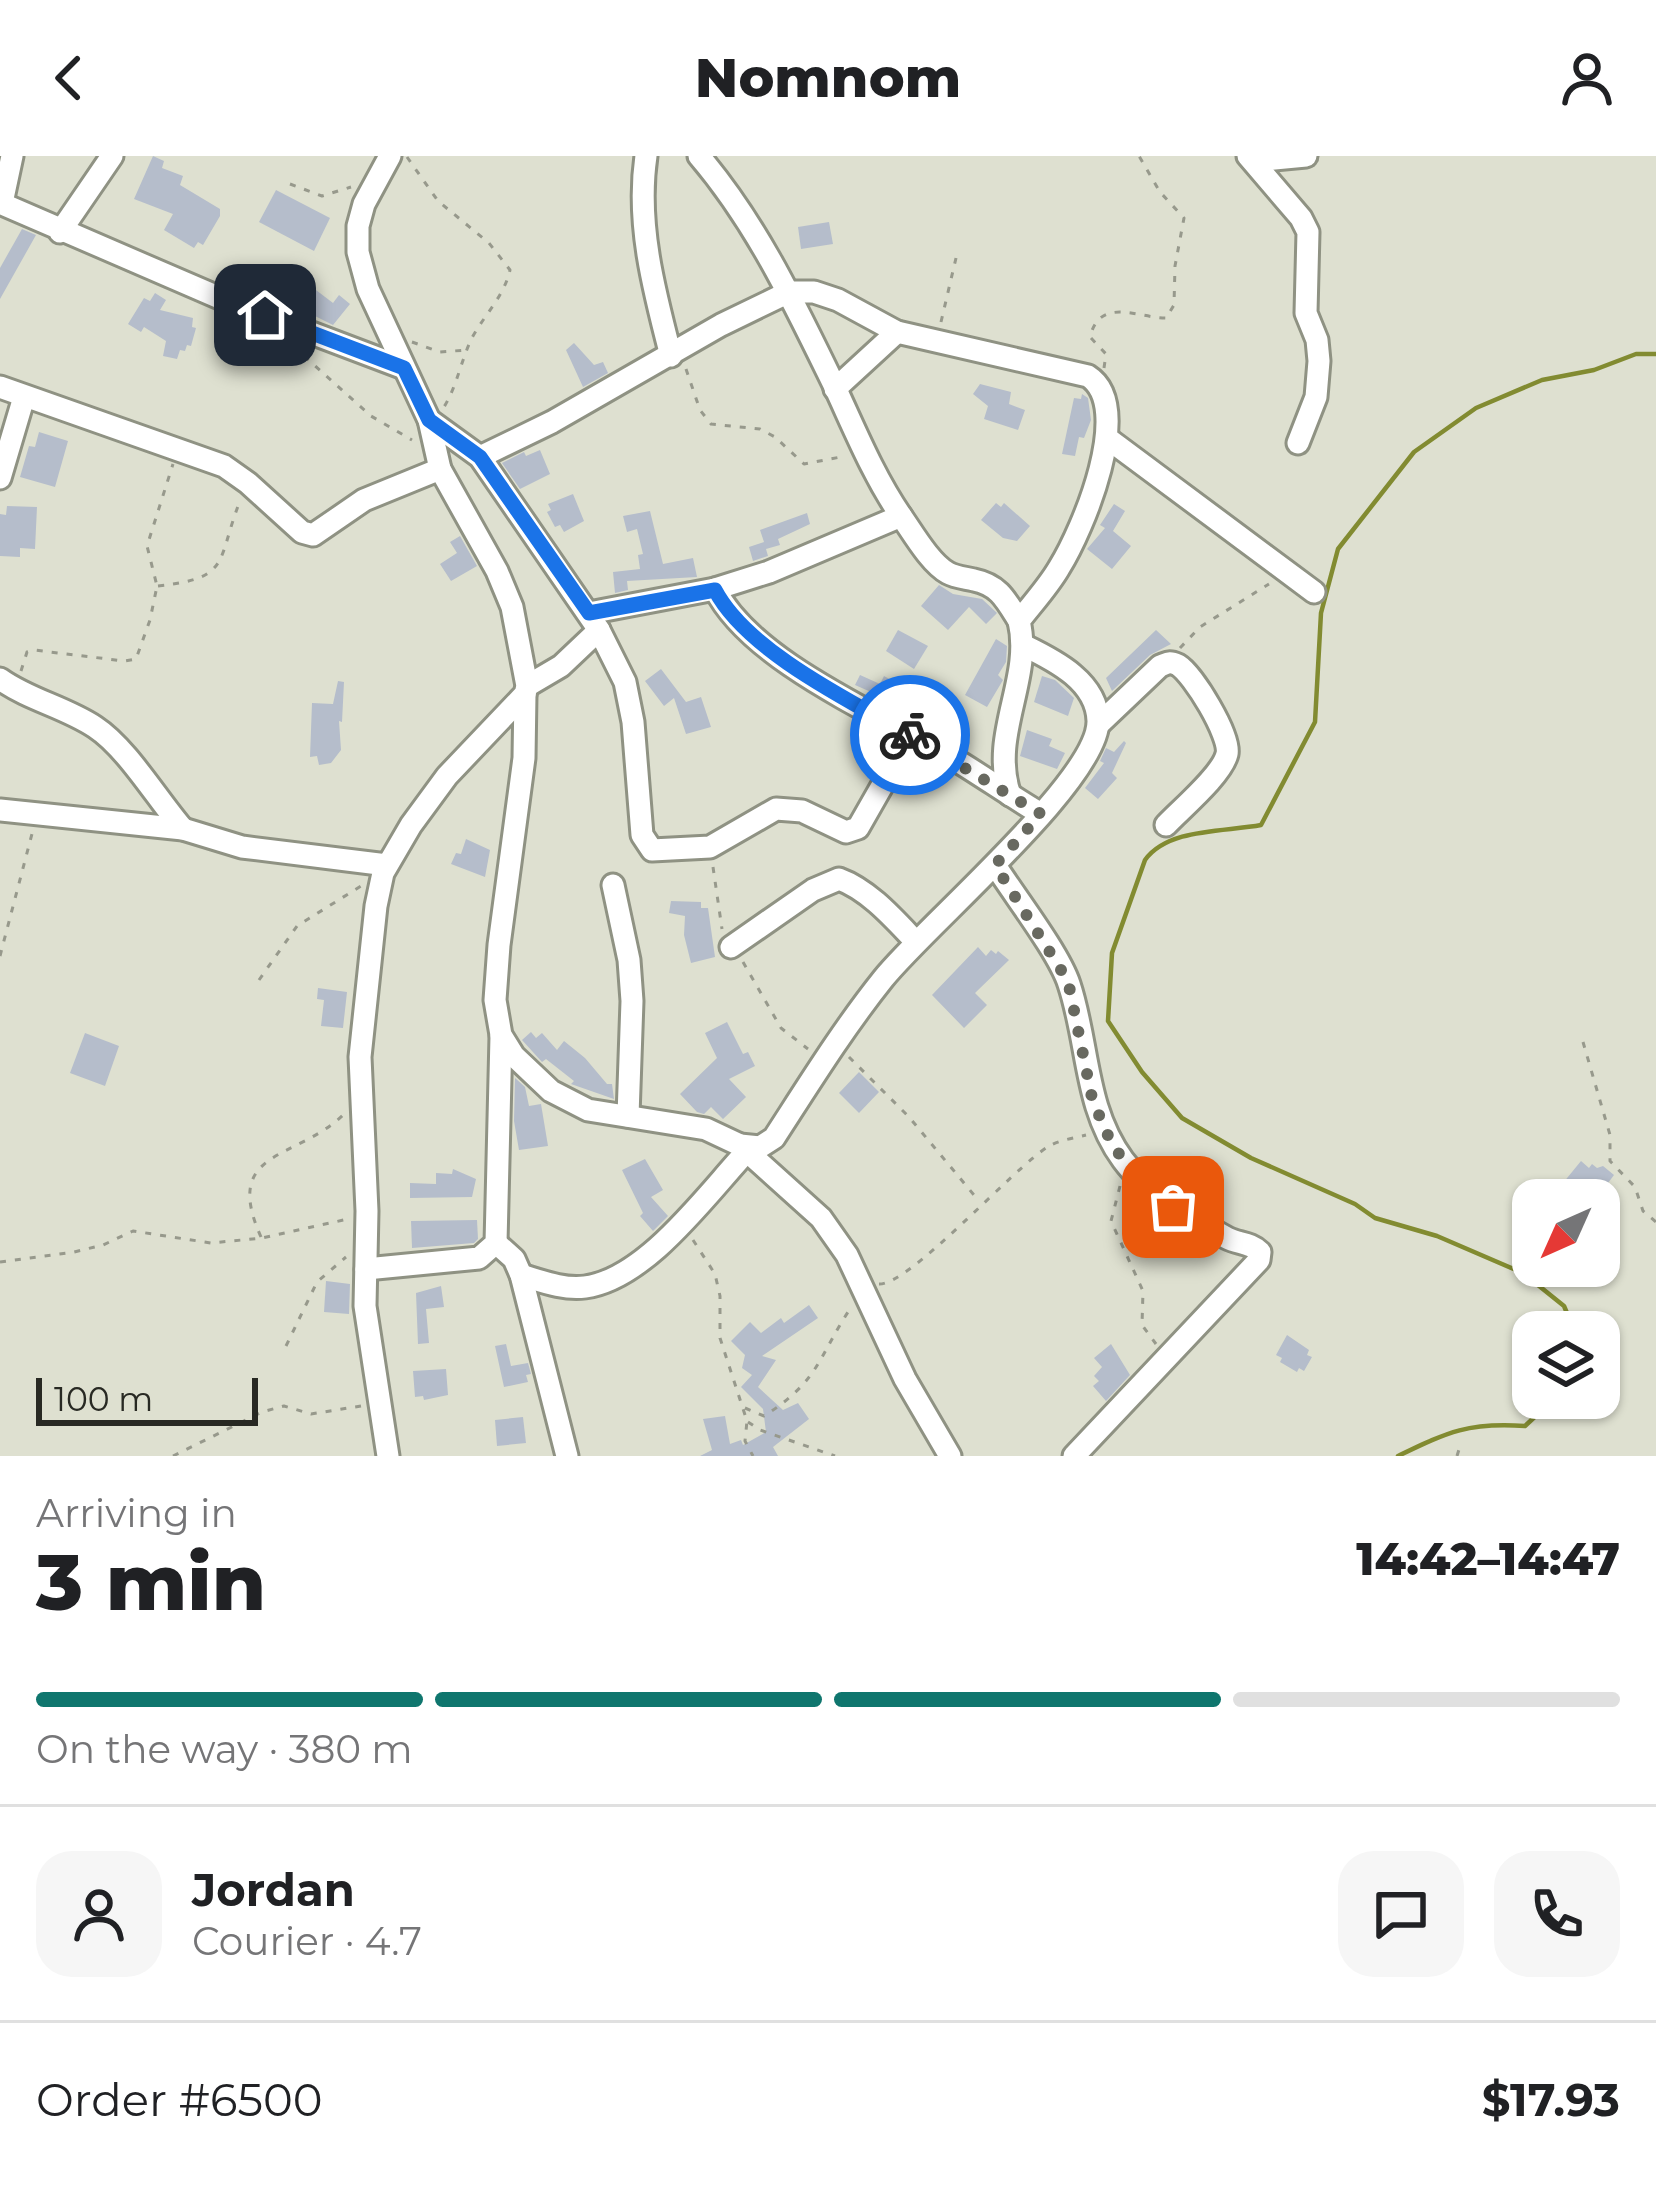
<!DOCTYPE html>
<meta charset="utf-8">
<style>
body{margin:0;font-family:Montserrat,sans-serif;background:#f6f6f6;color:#202124;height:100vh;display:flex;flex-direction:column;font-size:45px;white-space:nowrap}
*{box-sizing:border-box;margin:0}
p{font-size:39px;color:#757577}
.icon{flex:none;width:66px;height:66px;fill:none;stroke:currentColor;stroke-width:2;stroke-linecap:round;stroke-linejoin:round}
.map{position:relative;height:1300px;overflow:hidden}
.side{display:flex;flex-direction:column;background:#fff;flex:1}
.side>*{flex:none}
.needle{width:78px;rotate:225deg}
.buttons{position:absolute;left:1512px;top:1023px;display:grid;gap:24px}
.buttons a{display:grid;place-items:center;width:108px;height:108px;border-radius:24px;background:#fff;box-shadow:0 3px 9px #0004;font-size:60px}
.scale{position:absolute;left:36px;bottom:30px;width:222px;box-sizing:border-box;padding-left:12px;border:6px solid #282923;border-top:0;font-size:33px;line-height:42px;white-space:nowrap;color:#282923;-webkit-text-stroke:9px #dee0d0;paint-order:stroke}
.pin{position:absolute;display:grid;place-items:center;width:102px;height:102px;color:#fff;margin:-51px;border-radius:24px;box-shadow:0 6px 18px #0006}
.courier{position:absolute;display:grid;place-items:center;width:120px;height:120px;margin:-60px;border:9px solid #1a73e8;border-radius:50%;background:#fff;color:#222;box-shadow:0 3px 15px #0007}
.overview em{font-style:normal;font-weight:800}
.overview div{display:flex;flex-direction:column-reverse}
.overview{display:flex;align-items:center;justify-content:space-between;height:204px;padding:0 36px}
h1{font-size:78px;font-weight:800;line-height:90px}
.bar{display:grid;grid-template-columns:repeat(4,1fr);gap:18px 12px;align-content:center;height:144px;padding:0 36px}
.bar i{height:15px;border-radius:9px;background:#e0e0e0}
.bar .current{background:#0f766e}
.bar p{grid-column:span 4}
.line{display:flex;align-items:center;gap:30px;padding:0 36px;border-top:3px solid #e0e0e0}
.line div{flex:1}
.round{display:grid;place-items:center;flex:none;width:126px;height:126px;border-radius:36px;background:#f6f6f6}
header{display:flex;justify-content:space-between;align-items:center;height:156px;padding:0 36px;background:#fff;font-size:54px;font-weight:800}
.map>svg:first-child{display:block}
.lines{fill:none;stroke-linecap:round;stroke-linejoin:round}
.stream{stroke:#828b31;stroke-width:4.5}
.building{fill:#b5bdcb}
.minor-casing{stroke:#8f9283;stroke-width:27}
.path{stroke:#97998c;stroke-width:3;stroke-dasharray:6 9;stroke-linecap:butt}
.minor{stroke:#fff;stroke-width:21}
.done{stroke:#686960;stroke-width:12;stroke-dasharray:0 21.6}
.route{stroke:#1a73e8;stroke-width:15}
</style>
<header><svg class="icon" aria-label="back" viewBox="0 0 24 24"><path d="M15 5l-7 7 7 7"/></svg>Nomnom<svg class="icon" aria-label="person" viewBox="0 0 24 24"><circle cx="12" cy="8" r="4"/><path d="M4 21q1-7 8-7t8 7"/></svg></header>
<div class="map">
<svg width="1656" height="1300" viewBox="0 0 1656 1300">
<rect width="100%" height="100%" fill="#dee0d0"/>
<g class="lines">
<g class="stream">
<path d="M1575 1176 1564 1150 1523 1117 1437 1080 1375 1062 1355 1048 1251 1002 1182 962 1142 916 1108 865 1112 797 1145 704C1168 672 1224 676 1261 669L1315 566 1321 457 1338 393 1414 296 1476 252 1542 224 1594 214 1636 198H1656"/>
<path d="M1398 1300C1448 1276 1468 1266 1525 1270L1555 1242"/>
</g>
</g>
<g class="building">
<polygon points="153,0 164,5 162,12 183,20 180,29 220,53 220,60 203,89 198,86 194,92 164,74 173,58 134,43"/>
<polygon points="276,34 330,62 314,95 259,66"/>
<polygon points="829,66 833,88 801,93 798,71"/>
<polygon points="22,73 36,79 0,143 0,112"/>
<polygon points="312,131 333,147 339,139 350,148 333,169 297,151"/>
<polygon points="155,137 166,144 160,154 193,162 192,171 196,172 191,190 187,189 185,195 180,194 177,203 163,200 166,185 144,171 141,176 128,168 144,142 150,145"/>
<polygon points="574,187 594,209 603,206 608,217 583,231 566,194"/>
<polygon points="980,228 1011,236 1009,248 1025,254 1018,274 984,263 988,250 973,238"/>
<polygon points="1082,238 1088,242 1091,264 1084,282 1079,281 1075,300 1062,298 1074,242 1081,243"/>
<polygon points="39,276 68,285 55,331 20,321 29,290 35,291"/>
<polygon points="540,294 550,318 520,333 502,307 524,296 526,300"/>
<polygon points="573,338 584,365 564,376 560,369 555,371 547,356 551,354 548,348"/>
<polygon points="996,347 1001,351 1004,347 1030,370 1017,385 1003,382 981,364"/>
<polygon points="1114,348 1125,355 1113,375 1131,390 1112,413 1087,393 1105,372 1100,369"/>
<polygon points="7,350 37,351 35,393 20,392 20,401 0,400 0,358 6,359"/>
<polygon points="650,355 663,408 693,402 697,421 627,425 628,434 615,437 613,416 640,413 638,399 643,398 637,373 627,376 623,360"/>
<polygon points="807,357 810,368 778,383 780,389 766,393 768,400 753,405 749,391 764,386 760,374"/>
<polygon points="460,380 477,410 451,425 440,408 457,397 450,386"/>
<polygon points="939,429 953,438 982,443 997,457 986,468 969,451 948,474 921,450"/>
<polygon points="898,474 928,490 914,513 886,495"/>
<polygon points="1156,474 1171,488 1150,499 1112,535 1106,522"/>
<polygon points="996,483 1007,490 1006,506 998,519 1003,524 987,551 965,539"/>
<polygon points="661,513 686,546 701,541 711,571 686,578 674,542 664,550 645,525"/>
<polygon points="860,519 880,528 884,520 931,546 926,559 902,548 895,553 878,544 880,540 855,529"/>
<polygon points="1042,520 1055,524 1074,542 1068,560 1034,546"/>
<polygon points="338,525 344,526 342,566 339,565 341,594 331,607 319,609 317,600 310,601 312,547 333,548"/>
<polygon points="1027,574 1052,583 1049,590 1065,597 1057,613 1020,600"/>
<polygon points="1124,585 1126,587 1112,617 1117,622 1098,643 1085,632 1104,607 1100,605 1106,592 1114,596"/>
<polygon points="466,683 490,694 485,721 451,708 456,697 461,698"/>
<polygon points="671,745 701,746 701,752 708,752 715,801 691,807 684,779 685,760 669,757"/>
<polygon points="978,791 986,800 991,794 996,798 998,795 1009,804 975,837 987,849 964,872 932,839"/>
<polygon points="318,832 347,836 343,872 321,870 324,844 317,843"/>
<polygon points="727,866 743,898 748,896 755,910 729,923 746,941 723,963 711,951 704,958 697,956 680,938 717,902 705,877"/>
<polygon points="531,876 536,882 542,877 557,894 564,885 585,902 607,928 612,928 614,943 571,928 574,925 546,903 542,906 522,884"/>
<polygon points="85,877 119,890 105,930 70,917"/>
<polygon points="859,916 879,936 859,957 839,937"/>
<polygon points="515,922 525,931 529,950 541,948 548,990 519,994 514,965"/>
<polygon points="645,1003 663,1034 651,1041 668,1060 653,1075 640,1060 643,1057 622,1014"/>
<polygon points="1581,1005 1589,1012 1592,1008 1597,1012 1603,1010 1614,1019 1608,1027 1612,1031 1601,1044 1582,1044 1563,1027"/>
<polygon points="453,1013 476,1023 472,1041 410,1042 410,1027 436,1028 436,1017 452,1018"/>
<polygon points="477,1064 478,1083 474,1087 412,1092 411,1065"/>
<polygon points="326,1125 350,1128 349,1158 324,1156"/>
<polygon points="441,1130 444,1151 426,1153 429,1187 418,1188 416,1137"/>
<polygon points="809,1149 818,1162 762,1200 776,1204 758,1231 783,1254 798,1247 809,1263 773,1291 778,1300 700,1300 712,1294 703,1263 725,1260 730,1288 741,1284 743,1289 766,1276 763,1253 741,1231 752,1219 742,1212 745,1199 731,1185 750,1166 761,1177 781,1162 784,1167"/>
<polygon points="1287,1179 1309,1194 1307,1199 1312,1201 1304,1215 1299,1212 1297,1216 1280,1206 1282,1202 1276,1199"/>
<polygon points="506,1188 511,1210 528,1207 531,1218 526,1219 528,1226 504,1231 495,1190"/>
<polygon points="1111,1188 1130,1219 1106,1245 1093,1230 1099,1225 1094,1220 1102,1211 1094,1202"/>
<polygon points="446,1213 448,1239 424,1244 423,1240 415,1241 413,1215"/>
<polygon points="523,1261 526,1287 497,1290 495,1264"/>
</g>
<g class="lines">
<g class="minor-casing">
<g id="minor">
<path d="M646 0C636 67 654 135 671 200"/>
<path d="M699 0C757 68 795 149 834 229 855 274 873 319 901 360 913 377 930 407 948 417 955 421 966 422 974 424 999 429 1006 444 1019 465"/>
<polyline points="1248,0 1301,62 1308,76 1306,157 1317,184 1319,205 1316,241 1298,287"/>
<polyline points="1254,5 1306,0"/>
<polyline points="0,47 227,145 404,212"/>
<polyline points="2,47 12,0"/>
<polyline points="60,76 112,0"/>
<polyline points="0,231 224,310 248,327 302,376 313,379 364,344 440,313"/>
<polyline points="835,233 897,176"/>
<polyline points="429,264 480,301 599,474 625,526 633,566 642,679 652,694 710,691 776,653 802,655 846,676 858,672 911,579"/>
<polyline points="1107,282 1314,436"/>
<path d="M480 301 552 266 721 169 789 136H814L838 144 897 176 1088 220C1135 250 1083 374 1059 412 1048 431 1032 448 1019 465 1033 523 989 579 1010 639"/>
<polyline points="0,322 24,241"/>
<path d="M715 433C751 505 878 558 946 598 978 617 1009 639 1041 658"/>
<polyline points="589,457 715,433 769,416 901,360"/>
<path d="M0 523C29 544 65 551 95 571 127 592 157 643 183 673"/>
<polyline points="527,530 561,510 599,474"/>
<polyline points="525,538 524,602 499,789 495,844 501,879 514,900 551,935 588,954 706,973 740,989 821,1062 847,1099 905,1223 950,1300"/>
<path d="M1099 568 1160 510C1168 507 1169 505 1178 509 1193 518 1231 580 1227 598 1222 619 1181 653 1166 669"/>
<polyline points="0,654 183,673 242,691 387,709"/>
<path d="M995 709C1014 739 1059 797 1069 828 1089 888 1084 951 1123 1004 1148 1038 1191 1062 1227 1082 1238 1088 1250 1086 1260 1096L1259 1104 1074 1300"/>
<polyline points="613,729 629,804 632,845 628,960"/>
<path d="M731 791 813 734 839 723C869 734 894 763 916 786"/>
<path d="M740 989 760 991 774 982C809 928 843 873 883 823 924 771 1099 624 1098 565 1097 526 1056 505 1025 490"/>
<polyline points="496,1087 514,1103 521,1119 567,1300"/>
<polyline points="366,1113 479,1102 496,1087 501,880"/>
<path d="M521 1119C541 1125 564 1134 585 1131 646 1123 706 1039 747 995"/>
<polyline points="388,1300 365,1150 367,1055 360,901 376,750 383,717 411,669 447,620 525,538 527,530 512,451 497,415 440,313 429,264 368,133 358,96 358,70 364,48 390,0"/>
</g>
</g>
<g class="path">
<path d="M407 1 438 45 489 87 510 114C504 140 486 157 473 180 461 203 458 228 444 251"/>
<polyline points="290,28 322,40 351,31"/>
<polyline points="941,166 956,102"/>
<polyline points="412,186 440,196 467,194"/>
<polyline points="293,190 371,260 412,284"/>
<path d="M1104 212 1106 198 1090 181C1100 140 1138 162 1166 162L1174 149 1175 110 1184 62 1160 36 1139 0"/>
<polyline points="686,213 700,254 711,268 760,273 775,281 804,308 846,300"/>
<path d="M158 430C232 422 216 406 240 345"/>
<polyline points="1180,492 1200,471 1269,428"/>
<polyline points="21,515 27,496 34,494 124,505 136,503 150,464 157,430 147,390 173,308"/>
<polyline points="713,711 722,773"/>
<polyline points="0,800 33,674"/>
<polyline points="743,806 781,872 808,893"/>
<polyline points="259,824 297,770 361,730"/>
<polyline points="1583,886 1610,979 1610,1005 1635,1031 1643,1055 1656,1066"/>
<polyline points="849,901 909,961 979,1045"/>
<polyline points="1120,1030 1111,1065 1143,1135 1142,1169 1156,1188"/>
<path d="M261 1081C221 992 297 1005 344 958"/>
<polyline points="693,1084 715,1118 720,1140 720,1182 747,1265 745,1285 753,1300"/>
<polyline points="0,1106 74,1096 103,1089 133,1075 211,1087 262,1082 348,1063"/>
<path d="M879 1128C910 1129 1012 1013 1049 990 1060 984 1074 982 1086 979"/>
<polyline points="286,1190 317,1126 346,1101"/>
<path d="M745 1252 764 1260C821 1224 818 1200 852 1150"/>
<polyline points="748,1266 760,1274 835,1300"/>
<polyline points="173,1300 262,1256 284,1250 311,1258 361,1250"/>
<polyline points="1457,1300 1461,1287"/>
</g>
<use href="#minor" class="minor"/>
</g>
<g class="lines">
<polyline class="done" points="910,579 1041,658 995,709 1068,825 1092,942 1106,976 1125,1008 1173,1051"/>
<path class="route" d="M265 159 404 212 429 264 480 301 589 457 715 434C747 495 850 545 910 579"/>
</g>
</svg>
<div class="buttons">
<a><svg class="needle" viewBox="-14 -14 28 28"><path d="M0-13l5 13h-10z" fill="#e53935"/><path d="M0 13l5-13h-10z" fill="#757577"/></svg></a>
<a><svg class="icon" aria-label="layers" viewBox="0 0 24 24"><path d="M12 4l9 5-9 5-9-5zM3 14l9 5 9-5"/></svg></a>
</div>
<div class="scale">100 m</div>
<div class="pin" style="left:1173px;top:1051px;background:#ea580c"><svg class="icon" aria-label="bag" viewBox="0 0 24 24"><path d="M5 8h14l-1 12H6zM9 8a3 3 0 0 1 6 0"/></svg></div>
<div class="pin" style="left:265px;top:159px;background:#1f2937"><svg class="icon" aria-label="home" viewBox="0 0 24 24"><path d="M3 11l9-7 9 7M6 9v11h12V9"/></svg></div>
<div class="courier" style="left:910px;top:579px"><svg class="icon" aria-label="bike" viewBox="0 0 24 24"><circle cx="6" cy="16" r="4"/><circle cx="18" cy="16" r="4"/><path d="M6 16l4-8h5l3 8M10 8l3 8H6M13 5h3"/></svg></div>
</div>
<section class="side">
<div class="overview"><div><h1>3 min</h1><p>Arriving in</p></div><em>14:42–14:47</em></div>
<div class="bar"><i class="current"></i><i class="current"></i><i class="current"></i><i></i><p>On the way · 380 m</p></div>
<div class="line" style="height:216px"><a class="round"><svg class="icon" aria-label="person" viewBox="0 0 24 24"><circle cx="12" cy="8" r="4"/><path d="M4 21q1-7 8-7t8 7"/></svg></a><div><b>Jordan</b><p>Courier · 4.7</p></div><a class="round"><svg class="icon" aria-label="chat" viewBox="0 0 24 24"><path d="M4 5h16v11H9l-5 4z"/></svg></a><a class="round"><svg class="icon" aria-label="phone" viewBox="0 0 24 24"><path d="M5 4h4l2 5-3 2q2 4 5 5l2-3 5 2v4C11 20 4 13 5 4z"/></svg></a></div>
<div class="line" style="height:156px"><div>Order #6500</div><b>$17.93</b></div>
</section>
